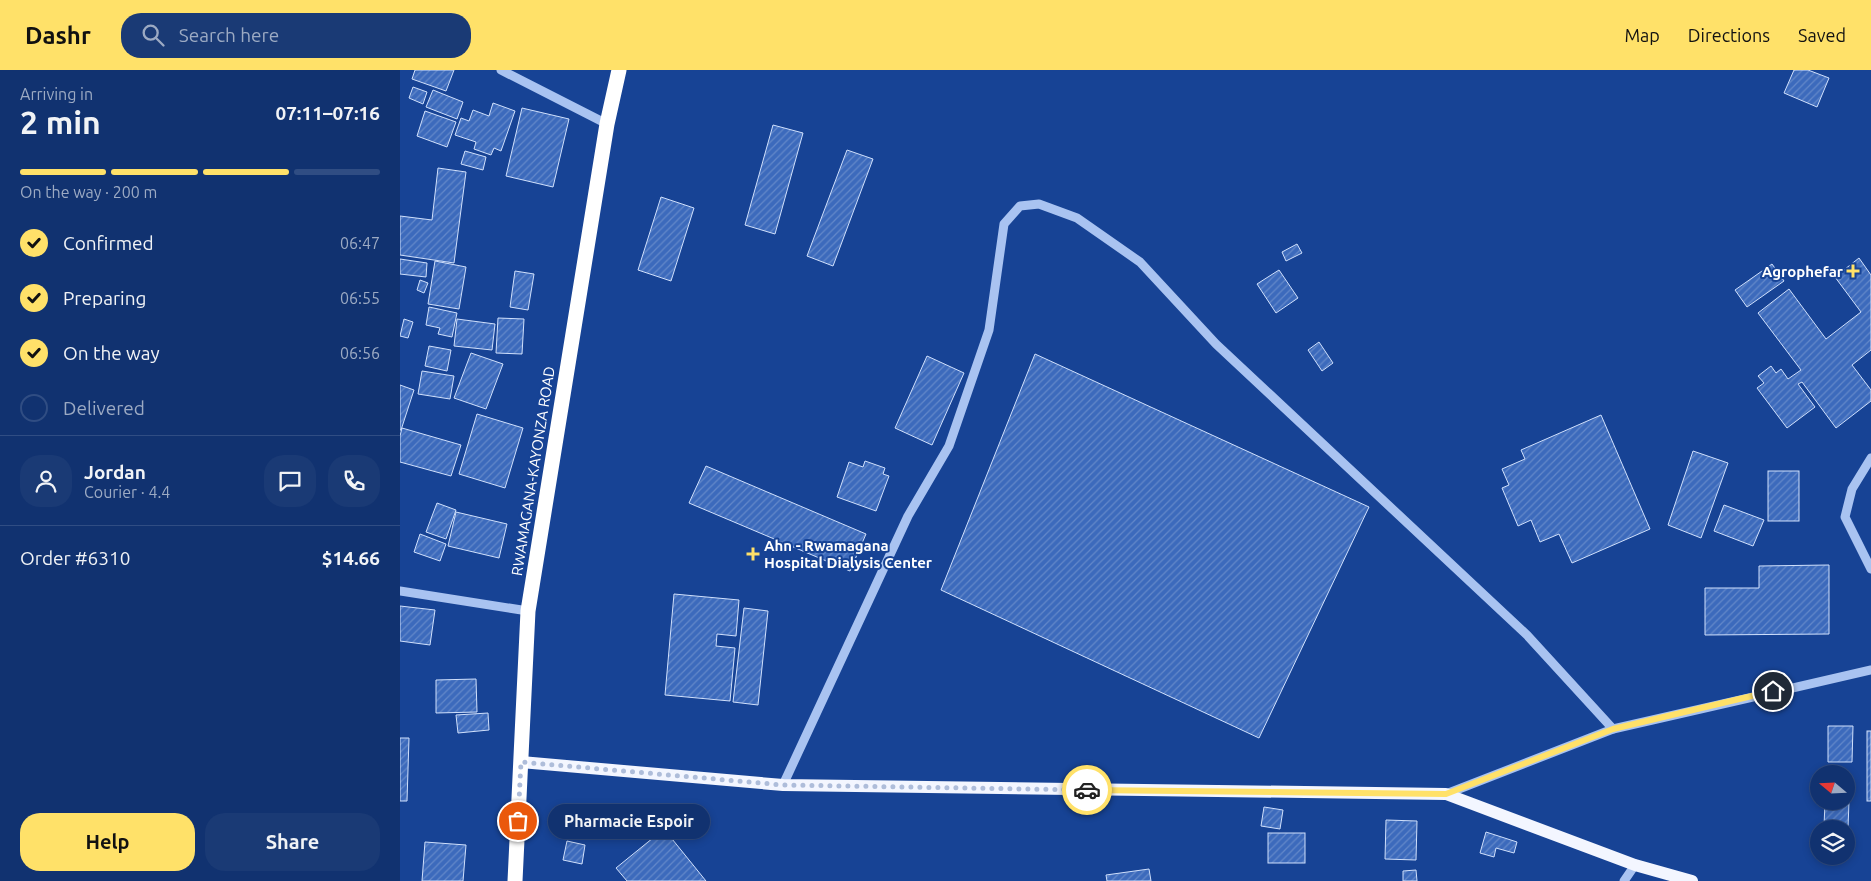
<!DOCTYPE html>
<meta charset="utf-8">
<style>
body{margin:0;font-family:Ubuntu,sans-serif;background:#1a3a75;color:#f1f3f6;height:100vh;display:flex;flex-direction:column;font-size:19px;white-space:nowrap}
*{box-sizing:border-box;margin:0}
p{font-size:16px;color:#9caac3}
.icon{flex:none;width:28px;height:28px;fill:none;stroke:currentColor;stroke-width:2;stroke-linecap:round;stroke-linejoin:round}
.map{position:relative;flex:1;overflow:hidden}
.sheet{display:flex;flex-direction:column;background:#113270;width:400px}
.sheet>*{flex:none}
.needle{width:32px;rotate:289deg}
.buttons{position:absolute;left:1410px;top:695px;display:grid;gap:10px}
.buttons a{display:grid;place-items:center;width:45px;height:45px;border-radius:50%;background:#113270;box-shadow:0 2px 8px #0003,0 0 0 1px #304d83;font-size:25px}
.pin{position:absolute;display:grid;place-items:center;width:42px;height:42px;color:#fff;margin:-21px;border:2px solid #fff;border-radius:50%;box-shadow:0 1px 5px #0007}
.courier{position:absolute;display:grid;place-items:center;width:50px;height:50px;margin:-25px;border:4px solid #ffe169;border-radius:50%;background:#fff;color:#222;box-shadow:0 1px 6px #0007}
.bubble{position:absolute;height:35px;border-radius:18px;background:#113270;box-shadow:0 2px 8px #0003,0 0 0 1px #304d83;font-size:16px;font-weight:700;line-height:35px;text-align:center}
.summary em{font-style:normal;font-weight:700}
.summary div{display:flex;flex-direction:column-reverse}
.summary{display:flex;align-items:center;justify-content:space-between;height:85px;padding:0 20px}
h1{font-size:32px;font-weight:700;line-height:38px}
.bar{display:grid;grid-template-columns:repeat(4,1fr);gap:8px 5px;align-content:center;height:60px;padding:0 20px}
.bar i{height:6px;border-radius:4px;background:#304d83}
.bar .current{background:#ffe169}
.bar p{grid-column:span 4}
.line{display:flex;align-items:center;gap:12px;padding:0 20px;border-top:1px solid #304d83}
.line div{flex:1}
.round{display:grid;place-items:center;flex:none;width:52px;height:52px;border-radius:20px;background:#1a3a75}
ol{padding:0 20px;list-style:none}
li{display:flex;align-items:center;gap:15px;height:55px}
li p{margin-inline-start:auto}
li .icon{padding:5px;border-radius:50%;background:#ffe169;color:#111;stroke-width:4}
li:last-child{color:#9caac3}
li i{width:28px;height:28px;border:2px solid #304d83;border-radius:50%}
.cta{display:flex;gap:10px;margin-top:auto;padding:10px 20px}
.cta a{flex:1;height:58px;border-radius:20px;background:#ffe169;color:#111;font-size:20px;font-weight:700;line-height:58px;text-align:center}
.cta a+a{background:#1a3a75;color:#f1f3f6}
header{display:flex;align-items:center;gap:30px;box-sizing:border-box;height:70px;padding:0 25px;background:#ffe169;color:#111}
header strong{font-size:24px}
nav{display:flex;gap:28px;margin-inline-start:auto;font-size:18px}
.search{width:350px;height:45px;background:#1a3a75;display:flex;align-items:center;gap:12px;box-sizing:border-box;padding:0 18px;border-radius:20px;color:#9caac3;font-size:19px}
main{display:flex;flex:1;min-height:0}
.map>svg:first-child{display:block}
.building{fill:url(#building-hatch);stroke:#d0e0fc}
.lines{fill:none;stroke-linecap:round;stroke-linejoin:round}
.minor{stroke:#a9c3f1;stroke-width:9}
.major{stroke:#f3f6ff;stroke-width:12}
.highway{stroke:#fff;stroke-width:15}
.done{stroke:#aebdda;stroke-width:5;stroke-dasharray:0 9}
.route{stroke:#ffe169;stroke-width:6}
.poi-dot{fill:#ffe169;stroke:#174395;stroke-width:2}
.labels{text-anchor:middle;dominant-baseline:central;stroke-width:4;stroke-linejoin:round;paint-order:stroke}
.poi-label{font-size:15px;font-weight:bold;fill:#fff;stroke:#174395;text-anchor:end}
.street-label{font-size:15px;fill:#fff;stroke:#174395}
</style>
<header>
<strong>Dashr</strong>
<div class="search"><svg class="icon" aria-label="search" viewBox="0 0 24 24"><circle cx="10" cy="10" r="6"/><path d="M15 15l6 6"/></svg>Search here</div>
<nav><a>Map</a><a>Directions</a><a>Saved</a></nav>
</header>
<main>
<section class="sheet">
<div class="summary"><div><h1>2 min</h1><p>Arriving in</p></div><em>07:11–07:16</em></div>
<div class="bar"><i class="current"></i><i class="current"></i><i class="current"></i><i></i><p>On the way · 200 m</p></div>
<ol>
<li><svg class="icon" aria-label="check" viewBox="0 0 24 24"><path d="M5 12l5 5 9-10"/></svg>Confirmed<p>06:47</p></li>
<li><svg class="icon" aria-label="check" viewBox="0 0 24 24"><path d="M5 12l5 5 9-10"/></svg>Preparing<p>06:55</p></li>
<li><svg class="icon" aria-label="check" viewBox="0 0 24 24"><path d="M5 12l5 5 9-10"/></svg>On the way<p>06:56</p></li>
<li><i></i>Delivered</li>
</ol>
<div class="line" style="height:90px"><a class="round"><svg class="icon" aria-label="person" viewBox="0 0 24 24"><circle cx="12" cy="8" r="4"/><path d="M4 21q1-7 8-7t8 7"/></svg></a><div><b>Jordan</b><p>Courier · 4.4</p></div><a class="round"><svg class="icon" aria-label="chat" viewBox="0 0 24 24"><path d="M4 5h16v11H9l-5 4z"/></svg></a><a class="round"><svg class="icon" aria-label="phone" viewBox="0 0 24 24"><path d="M5 4h4l2 5-3 2q2 4 5 5l2-3 5 2v4C11 20 4 13 5 4z"/></svg></a></div>
<div class="line" style="height:65px"><div>Order #6310</div><b>$14.66</b></div>
<div class="cta"><a>Help</a><a>Share</a></div>
</section>
<div class="map">
<svg width="1471" height="811" viewBox="0 0 1471 811">
<defs>
<pattern id="building-hatch" width="6" height="6" patternUnits="userSpaceOnUse" patternTransform="scale(1.25)"><rect width="6" height="6" fill="#3c6abc"/><path d="M-1 1l2-2M0 6l6-6M5 7l2-2" fill="none" stroke="#6388c9"/></pattern>
</defs>
<rect width="100%" height="100%" fill="#174395"/>
<g class="building">
<polygon points="15,0 54,0 46,21 12,9"/>
<polygon points="1394,0 1408,0 1429,8 1417,37 1384,23"/>
<polygon points="13,17 27,22 23,34 9,28"/>
<polygon points="33,20 63,32 57,49 26,37"/>
<polygon points="93,33 115,41 101,81 94,78 91,85 74,79 76,72 55,65 61,48 69,51 73,40 89,46"/>
<polygon points="122,38 169,49 153,117 106,106"/>
<polygon points="25,41 56,52 47,77 17,66"/>
<polygon points="373,55 403,63 375,164 345,155"/>
<polygon points="447,80 473,89 433,196 407,186"/>
<polygon points="65,81 86,87 83,100 61,94"/>
<polygon points="38,98 66,102 54,193 0,185 0,146 32,150"/>
<polygon points="261,127 294,138 271,211 238,200"/>
<polygon points="897,174 902,183 886,191 882,182"/>
<polygon points="1459,188 1471,205 1471,280 1452,295 1471,320 1471,331 1436,358 1402,312 1398,314 1415,337 1387,358 1357,318 1364,313 1358,306 1371,296 1376,303 1381,299 1388,309 1401,300 1358,243 1389,219 1426,269 1461,242 1435,207"/>
<polygon points="0,189 27,193 26,207 0,204"/>
<polygon points="35,191 66,197 59,239 28,234"/>
<polygon points="1372,194 1384,211 1347,237 1335,220"/>
<polygon points="879,200 898,228 876,243 857,214"/>
<polygon points="115,201 134,204 128,240 110,237"/>
<polygon points="20,210 28,213 24,223 17,220"/>
<polygon points="29,237 57,243 52,267 38,264 40,258 26,255"/>
<polygon points="98,248 124,249 122,284 96,283"/>
<polygon points="4,249 13,252 8,268 0,266"/>
<polygon points="57,249 95,254 92,280 54,276"/>
<polygon points="919,272 933,293 922,301 908,280"/>
<polygon points="29,276 51,280 47,301 25,296"/>
<polygon points="71,283 103,294 86,339 54,328"/>
<polygon points="635,284 969,437 859,668 541,520"/>
<polygon points="527,286 564,303 532,375 495,358"/>
<polygon points="22,301 54,306 50,329 18,324"/>
<polygon points="0,315 14,320 1,360 0,360"/>
<polygon points="77,344 123,358 105,418 59,404"/>
<polygon points="1201,345 1250,459 1172,493 1159,464 1140,472 1131,450 1118,456 1102,418 1109,415 1102,399 1125,389 1121,380"/>
<polygon points="2,358 61,375 51,406 0,392 0,366"/>
<polygon points="1293,381 1328,393 1301,468 1268,455"/>
<polygon points="465,391 485,398 483,404 489,406 476,441 437,427 449,392 463,397"/>
<polygon points="306,396 466,464 450,501 289,433"/>
<rect x="1368" y="401" width="31" height="50"/>
<polygon points="37,433 56,440 46,469 26,462"/>
<polygon points="1324,435 1364,450 1353,476 1314,461"/>
<polygon points="56,442 107,454 99,488 48,476"/>
<polygon points="20,464 46,474 40,491 14,482"/>
<polygon points="1429,495 1429,564 1305,565 1305,518 1359,518 1359,496"/>
<polygon points="274,524 339,530 336,566 317,564 316,576 335,578 330,631 265,625"/>
<polygon points="0,536 35,540 30,575 0,571"/>
<polygon points="344,538 368,541 358,635 333,632"/>
<polygon points="76,609 77,642 36,643 36,610"/>
<polygon points="88,643 89,660 58,663 56,645"/>
<polygon points="1428,656 1453,656 1452,692 1428,692"/>
<rect x="1467" y="661" width="4" height="70"/>
<polygon points="0,668 9,668 7,731 0,731"/>
<polygon points="1446,704 1450,704 1448,758 1424,757 1425,731 1446,731"/>
<polygon points="864,737 883,740 880,759 861,756"/>
<polygon points="986,750 1017,751 1016,790 985,789"/>
<polygon points="264,759 306,811 227,811 216,798"/>
<polygon points="1086,762 1117,772 1114,783 1096,778 1094,787 1080,783"/>
<rect x="868" y="763" width="37" height="30"/>
<polygon points="167,771 185,775 182,794 163,790"/>
<polygon points="25,772 66,775 63,811 22,811"/>
<polygon points="749,799 751,811 707,811 706,805"/>
<polygon points="1016,800 1017,811 1003,811 1003,801"/>
</g>
<g class="lines">
<g class="minor">
<polyline points="101,0 207,54"/>
<polyline points="1471,388 1452,419 1445,447 1471,499"/>
<polyline points="0,521 128,541"/>
<polyline points="383,715 508,446 549,376 589,260 604,154 620,136 639,134 677,148 740,192 816,274 1127,565 1213,659"/>
<polyline points="1046,724 1213,659 1471,600"/>
<polyline points="1224,811 1235,795"/>
</g>
<polyline class="major" points="121,692 383,715 1046,724 1235,795 1292,811"/>
<polyline class="highway" points="115,811 128,541 207,54 219,0"/>
</g>
<g class="lines">
<polyline class="done" points="118,751 121,692 383,715 687,720"/>
<polyline class="route" points="687,720 1046,724 1213,659 1373,621"/>
</g>
<g class="poi-dot">
<path d="M1450.5 193.5h5v5h5v5h-5v5h-5v-5h-5v-5h5z"/>
<path d="M350.5 476.5h5v5h5v5h-5v5h-5v-5h-5v-5h5z"/>
</g>
<g class="labels">
<g class="poi-label">
<text x="1443" y="201">Agrophefar</text>
<text x="364" y="475" text-anchor="start">Ahn - Rwamagana<tspan x="364" dy="17">Hospital Dialysis Center</tspan></text>
</g>
<g class="street-label">
<text transform="translate(133 401) rotate(-81)">RWAMAGANA-KAYONZA ROAD</text>
</g>
</g>
</svg>
<div class="buttons">
<a><svg class="needle" viewBox="-14 -14 28 28"><path d="M0-13l5 13h-10z" fill="#e53935"/><path d="M0 13l5-13h-10z" fill="#9caac3"/></svg></a>
<a><svg class="icon" aria-label="layers" viewBox="0 0 24 24"><path d="M12 4l9 5-9 5-9-5zM3 14l9 5 9-5"/></svg></a>
</div>
<div class="pin" style="left:118px;top:751px;background:#ea580c"><svg class="icon" aria-label="bag" viewBox="0 0 24 24"><path d="M5 8h14l-1 12H6zM9 8a3 3 0 0 1 6 0"/></svg></div>
<div class="pin" style="left:1373px;top:621px;background:#1f2937"><svg class="icon" aria-label="home" viewBox="0 0 24 24"><path d="M3 11l9-7 9 7M6 9v11h12V9"/></svg></div>
<div class="courier" style="left:687px;top:720px"><svg class="icon" aria-label="car" viewBox="0 0 24 24"><path d="M5 17H2v-5l4-1 3-4h7l3 4 3 1v5h-3M9 17h6M6 11h13"/><circle cx="7" cy="17" r="2"/><circle cx="17" cy="17" r="2"/></svg></div>
<div class="bubble" style="left:148px;top:734px;width:162px">Pharmacie Espoir</div>
</div>
</main>
